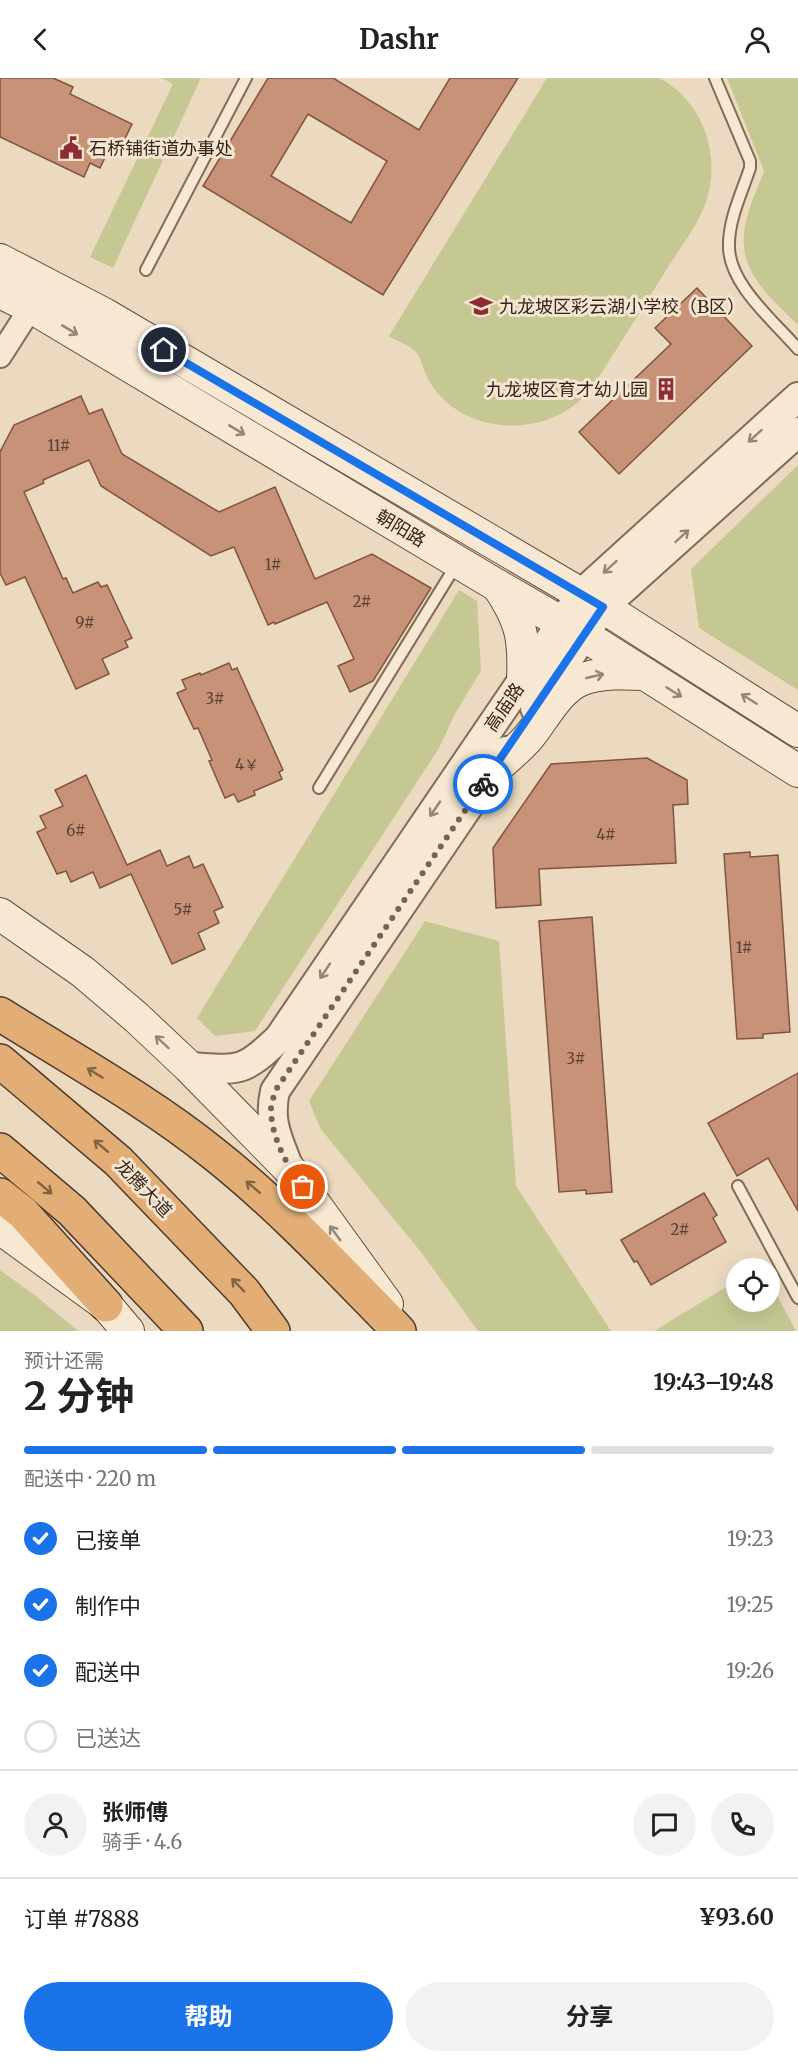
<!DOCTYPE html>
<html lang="zh">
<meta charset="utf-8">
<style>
body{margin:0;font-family:Merriweather,"Noto Sans SC",serif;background:#f2f2f2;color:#222;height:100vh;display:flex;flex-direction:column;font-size:22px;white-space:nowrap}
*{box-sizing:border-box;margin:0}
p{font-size:20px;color:#767676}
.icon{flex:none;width:33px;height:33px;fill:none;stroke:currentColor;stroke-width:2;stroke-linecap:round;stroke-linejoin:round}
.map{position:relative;height:1253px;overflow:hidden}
.details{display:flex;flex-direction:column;background:#fff;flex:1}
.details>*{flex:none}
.tools{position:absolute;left:726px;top:1180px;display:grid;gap:12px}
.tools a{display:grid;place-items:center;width:54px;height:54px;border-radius:50%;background:#fff;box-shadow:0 6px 24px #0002;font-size:30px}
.pin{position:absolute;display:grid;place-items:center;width:51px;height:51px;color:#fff;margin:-26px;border:3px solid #fff;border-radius:50%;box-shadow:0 2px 6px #0007}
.courier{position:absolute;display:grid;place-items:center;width:60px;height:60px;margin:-30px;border:4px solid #1a73e8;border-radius:50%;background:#fff;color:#222;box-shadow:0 2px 8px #0007}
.head em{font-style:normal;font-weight:700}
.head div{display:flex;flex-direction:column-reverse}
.head{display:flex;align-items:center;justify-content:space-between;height:102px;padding:0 24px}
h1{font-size:39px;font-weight:700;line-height:45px}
.bar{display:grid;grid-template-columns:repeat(4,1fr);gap:9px 6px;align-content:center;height:72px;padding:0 24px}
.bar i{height:8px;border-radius:4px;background:#e0e0e0}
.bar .current{background:#1a73e8}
.bar p{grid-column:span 4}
.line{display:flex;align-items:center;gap:15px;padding:0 24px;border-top:2px solid #e0e0e0}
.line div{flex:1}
.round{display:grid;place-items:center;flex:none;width:63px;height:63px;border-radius:32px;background:#f2f2f2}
ol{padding:0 24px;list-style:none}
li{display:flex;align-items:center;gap:18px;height:66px}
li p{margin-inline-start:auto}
li .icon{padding:6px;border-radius:50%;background:#1a73e8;color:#fff;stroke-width:4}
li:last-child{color:#767676}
li i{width:33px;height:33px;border:3px solid #e0e0e0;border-radius:50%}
.action{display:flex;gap:12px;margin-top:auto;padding:12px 24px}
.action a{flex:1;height:69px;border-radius:36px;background:#1a73e8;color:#fff;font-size:24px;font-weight:700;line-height:69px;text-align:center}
.action a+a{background:#f2f2f2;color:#222}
header{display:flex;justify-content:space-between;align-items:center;height:78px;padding:0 24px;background:#fff;font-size:27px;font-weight:700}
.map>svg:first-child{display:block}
.green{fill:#c6c894}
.building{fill:#c79277;stroke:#805440;stroke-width:1.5;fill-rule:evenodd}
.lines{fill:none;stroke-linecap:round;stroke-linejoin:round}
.service-casing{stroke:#836b59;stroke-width:14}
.minor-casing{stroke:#836b59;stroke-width:26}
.tertiary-casing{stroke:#836b59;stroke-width:32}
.secondary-casing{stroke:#644d3c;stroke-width:34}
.trunk-casing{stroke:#503a2d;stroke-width:36}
.service{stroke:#f6e8d2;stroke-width:10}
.minor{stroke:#f6e8d2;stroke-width:22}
.tertiary{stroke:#f6e8d2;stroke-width:28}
.secondary{stroke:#f6e8d2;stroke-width:32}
.trunk{stroke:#e2ae76;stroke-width:33}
.oneway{stroke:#948677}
.oneway2{stroke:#826344}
.done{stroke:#736455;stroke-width:6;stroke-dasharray:0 10.8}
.route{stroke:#1a73e8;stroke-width:8}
.labels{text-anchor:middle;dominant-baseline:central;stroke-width:6;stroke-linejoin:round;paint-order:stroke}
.number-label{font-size:15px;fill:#584033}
.poi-label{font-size:18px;fill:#33251c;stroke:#f3e5cf;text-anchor:start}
.street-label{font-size:18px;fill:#33251c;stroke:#f3e5cf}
</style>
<header><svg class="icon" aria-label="back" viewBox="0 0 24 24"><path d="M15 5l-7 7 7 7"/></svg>Dashr<svg class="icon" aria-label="person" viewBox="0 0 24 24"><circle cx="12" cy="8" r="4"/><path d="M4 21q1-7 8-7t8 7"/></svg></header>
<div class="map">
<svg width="798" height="1253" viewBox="0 0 798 1253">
<rect width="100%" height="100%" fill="#ebdac0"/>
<g class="green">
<polygon points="162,0 201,0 113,190 90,179 173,6"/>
<path d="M547 0H659C699 20 719 70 709 113 703 140 685 163 670 186 646 224 622 263 597 302 591 310 584 319 576 326 537 356 480 355 444 322 436 314 428 303 424 292 422 287 420 279 417 275 411 268 397 263 389 258Z"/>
<path d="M727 0H798V247C764 213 732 189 748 136 752 121 759 107 764 93Z"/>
<polygon points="798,387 798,612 699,550 691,491"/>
<polygon points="459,512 477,523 481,593 455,636 439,670 255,953 215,958 197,940"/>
<polygon points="425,843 499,863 516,1108 611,1253 478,1253 424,1178 320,1050 309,1023"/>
<polygon points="0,1192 36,1218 78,1253 0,1253"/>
<polygon points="736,1203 736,1224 770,1224 770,1204 796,1253 654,1253"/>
</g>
<g class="building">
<polygon points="0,0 53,0 73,9 70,16 132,46 119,73 110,69 100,90 90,85 84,99 0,59"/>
<path d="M268 0H333L419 52 450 0H518L383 217 203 108ZM308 36 387 83 351 145 271 98Z"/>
<polygon points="697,210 752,268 619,396 579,354 671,266 655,250"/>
<polygon points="81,318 89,336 102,331 122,376 219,434 275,409 315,501 372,476 431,510 373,603 350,614 338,588 354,581 327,524 275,546 274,544 268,547 234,469 211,478 101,408 89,382 43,402 44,405 24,414 63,501 66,500 73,515 98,504 101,509 107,507 132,560 125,563 128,569 102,581 109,596 76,611 25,499 6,507 0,495 0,374 14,347"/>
<polygon points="229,585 232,592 237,590 283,692 279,694 282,701 254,713 255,717 238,724 234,716 225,720 209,683 212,682 198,650 194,651 177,615 186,611 182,602 200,595 201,597"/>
<polygon points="647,680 687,702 688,726 673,727 676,785 539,791 541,827 496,830 493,770 551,686"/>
<polygon points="86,697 127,787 160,772 167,788 189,778 194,790 203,786 223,829 214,833 219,845 198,855 205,871 172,886 131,796 100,810 93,794 71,804 66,793 57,796 37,754 46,750 40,738 63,728 55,712"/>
<polygon points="750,774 750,779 778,777 790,954 763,956 763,960 737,961 724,776"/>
<polygon points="592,839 612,1114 586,1116 586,1112 559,1114 539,843"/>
<polygon points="798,995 798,1133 768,1080 737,1098 708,1045"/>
<polygon points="704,1115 717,1137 713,1140 726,1164 651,1207 637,1183 634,1184 621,1162"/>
</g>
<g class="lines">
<g class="service-casing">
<g id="service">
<path d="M715 0 750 83V90C742 114 729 141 729 166 727 205 774 243 798 271"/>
<polyline points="146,192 246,0"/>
<polyline points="319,710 456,487"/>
<polyline points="738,1108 798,1220"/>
</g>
</g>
<g class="minor-casing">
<polyline id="minor" points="0,278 39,217"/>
</g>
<g class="tertiary-casing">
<g id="tertiary">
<polyline points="535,630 603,529 798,354"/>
<path d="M189 989C238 992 242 996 279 960L581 516 798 319"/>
<path d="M289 1090C278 1061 268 1044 275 1013L506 673"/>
</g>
</g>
<g class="secondary-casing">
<g id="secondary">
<polyline points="0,182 104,236 603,529 798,653"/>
<polyline points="0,214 31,229 498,508 585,558 798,693"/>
<path d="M498 508C521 542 525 560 523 601"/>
<path d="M492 693C504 683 516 673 527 661 543 643 556 613 580 602 601 594 623 595 645 596"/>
<polyline points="0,836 83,894 137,940 189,989 290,1092 387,1226"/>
<polyline points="0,1150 106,1227 128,1253"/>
</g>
</g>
<g class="trunk-casing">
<g id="trunk">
<path d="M0 936C70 980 150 1024 214 1076 281 1129 339 1192 399 1253"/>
<polyline points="0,983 118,1083 244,1214 273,1253"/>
<polyline points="0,1072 72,1133 186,1253"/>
<polyline points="0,1117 23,1135 106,1227"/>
</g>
</g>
<use href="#service" class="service"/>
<use href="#minor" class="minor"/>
<use href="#tertiary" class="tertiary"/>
<use href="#secondary" class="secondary"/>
<use href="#trunk" class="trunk"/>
</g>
<defs><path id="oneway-shaft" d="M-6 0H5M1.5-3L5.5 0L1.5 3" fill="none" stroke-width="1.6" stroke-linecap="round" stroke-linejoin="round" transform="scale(1.5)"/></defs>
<g class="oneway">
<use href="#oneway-shaft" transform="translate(70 252) rotate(31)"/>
<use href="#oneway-shaft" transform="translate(237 352) rotate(31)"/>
<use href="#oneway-shaft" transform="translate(755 358) rotate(138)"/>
<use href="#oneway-shaft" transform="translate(682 458) rotate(-42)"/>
<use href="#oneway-shaft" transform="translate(610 489) rotate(138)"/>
<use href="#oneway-shaft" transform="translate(595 598) rotate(-13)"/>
<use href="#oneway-shaft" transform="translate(674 614) rotate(32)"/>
<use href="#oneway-shaft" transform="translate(749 621) rotate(-148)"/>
<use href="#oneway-shaft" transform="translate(435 731) rotate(124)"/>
<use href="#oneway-shaft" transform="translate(325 893) rotate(124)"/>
<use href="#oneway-shaft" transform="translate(162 964) rotate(-137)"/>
<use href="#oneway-shaft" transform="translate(335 1155) rotate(-126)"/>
</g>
<g class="oneway2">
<use href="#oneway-shaft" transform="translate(95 995) rotate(-148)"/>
<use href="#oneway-shaft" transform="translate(101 1068) rotate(-140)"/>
<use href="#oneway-shaft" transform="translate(253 1109) rotate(-139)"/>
<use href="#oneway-shaft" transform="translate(45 1110) rotate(40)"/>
<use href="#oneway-shaft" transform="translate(238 1207) rotate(-134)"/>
</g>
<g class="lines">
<path class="done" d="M303 1109C287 1088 271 1059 271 1031 271 1025 274 1019 275 1013L483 706"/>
<polyline class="route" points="164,272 603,529 483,706"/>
</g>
<defs>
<g id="civic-bare" transform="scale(1.8)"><path d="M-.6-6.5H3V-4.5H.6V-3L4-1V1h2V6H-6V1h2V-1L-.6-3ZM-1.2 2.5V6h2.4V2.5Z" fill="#8e2c35" stroke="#f3e5cf" stroke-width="2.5" paint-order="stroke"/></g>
<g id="school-bare" transform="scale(1.8)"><path d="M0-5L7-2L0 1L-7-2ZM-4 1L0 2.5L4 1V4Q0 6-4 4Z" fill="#8e2c35" stroke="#f3e5cf" stroke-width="2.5" paint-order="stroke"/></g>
<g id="building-bare" transform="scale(1.8)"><path d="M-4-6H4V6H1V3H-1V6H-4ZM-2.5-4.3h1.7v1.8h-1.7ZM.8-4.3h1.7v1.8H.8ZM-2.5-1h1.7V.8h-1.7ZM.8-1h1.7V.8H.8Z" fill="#8e2c35" stroke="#f3e5cf" stroke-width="2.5" paint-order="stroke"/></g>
</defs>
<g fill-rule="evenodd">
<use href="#civic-bare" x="71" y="70"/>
<use href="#school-bare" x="481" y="228"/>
<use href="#building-bare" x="666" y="311"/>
</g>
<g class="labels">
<g class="number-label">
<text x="59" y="367">11#</text>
<text x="273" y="486">1#</text>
<text x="362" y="523">2#</text>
<text x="85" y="544">9#</text>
<text x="215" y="620">3#</text>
<text x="247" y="686">4￥</text>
<text x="76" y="752">6#</text>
<text x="606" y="756">4#</text>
<text x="183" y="831">5#</text>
<text x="744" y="869">1#</text>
<text x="576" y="980">3#</text>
<text x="680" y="1151">2#</text>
</g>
<g class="poi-label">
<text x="89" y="70">石桥铺街道办事处</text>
<text x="499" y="228">九龙坡区彩云湖小学校（B区）</text>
<text x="648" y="311" text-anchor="end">九龙坡区育才幼儿园</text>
</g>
<g class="street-label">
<text transform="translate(401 450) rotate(31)">朝阳路</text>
<text transform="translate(504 629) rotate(-56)">高庙路</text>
<text transform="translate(144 1110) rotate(46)">龙腾大道</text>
</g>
</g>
</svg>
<div class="tools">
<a><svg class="icon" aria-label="locate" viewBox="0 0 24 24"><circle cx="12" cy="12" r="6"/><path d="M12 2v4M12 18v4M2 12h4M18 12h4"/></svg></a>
</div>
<div class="pin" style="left:303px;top:1109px;background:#ea580c"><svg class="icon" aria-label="bag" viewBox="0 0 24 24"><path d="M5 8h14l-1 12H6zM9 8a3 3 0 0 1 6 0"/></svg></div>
<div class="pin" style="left:164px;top:272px;background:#1f2937"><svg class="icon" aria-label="home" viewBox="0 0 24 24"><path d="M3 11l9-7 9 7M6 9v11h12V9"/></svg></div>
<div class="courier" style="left:483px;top:706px"><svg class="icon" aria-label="bike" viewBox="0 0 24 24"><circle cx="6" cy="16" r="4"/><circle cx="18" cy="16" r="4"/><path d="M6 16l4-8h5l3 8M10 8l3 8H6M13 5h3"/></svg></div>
</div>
<section class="details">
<div class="head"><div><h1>2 分钟</h1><p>预计还需</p></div><em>19:43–19:48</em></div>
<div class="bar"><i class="current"></i><i class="current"></i><i class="current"></i><i></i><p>配送中 · 220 m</p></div>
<ol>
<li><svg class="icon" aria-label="check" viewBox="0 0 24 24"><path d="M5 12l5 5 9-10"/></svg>已接单<p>19:23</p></li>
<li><svg class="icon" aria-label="check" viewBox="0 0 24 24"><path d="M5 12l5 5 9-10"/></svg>制作中<p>19:25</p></li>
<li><svg class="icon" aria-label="check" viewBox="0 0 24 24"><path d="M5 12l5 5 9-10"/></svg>配送中<p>19:26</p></li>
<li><i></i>已送达</li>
</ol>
<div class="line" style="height:108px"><a class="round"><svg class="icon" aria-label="person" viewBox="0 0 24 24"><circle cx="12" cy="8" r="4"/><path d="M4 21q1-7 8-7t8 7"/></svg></a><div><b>张师傅</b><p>骑手 · 4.6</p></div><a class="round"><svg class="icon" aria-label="chat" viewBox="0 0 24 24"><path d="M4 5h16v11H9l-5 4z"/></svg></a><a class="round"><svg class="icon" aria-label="phone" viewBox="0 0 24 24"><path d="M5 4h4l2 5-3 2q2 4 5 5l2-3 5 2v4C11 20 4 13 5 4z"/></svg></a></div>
<div class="line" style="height:78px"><div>订单 #7888</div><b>¥93.60</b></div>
<div class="action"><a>帮助</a><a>分享</a></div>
</section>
